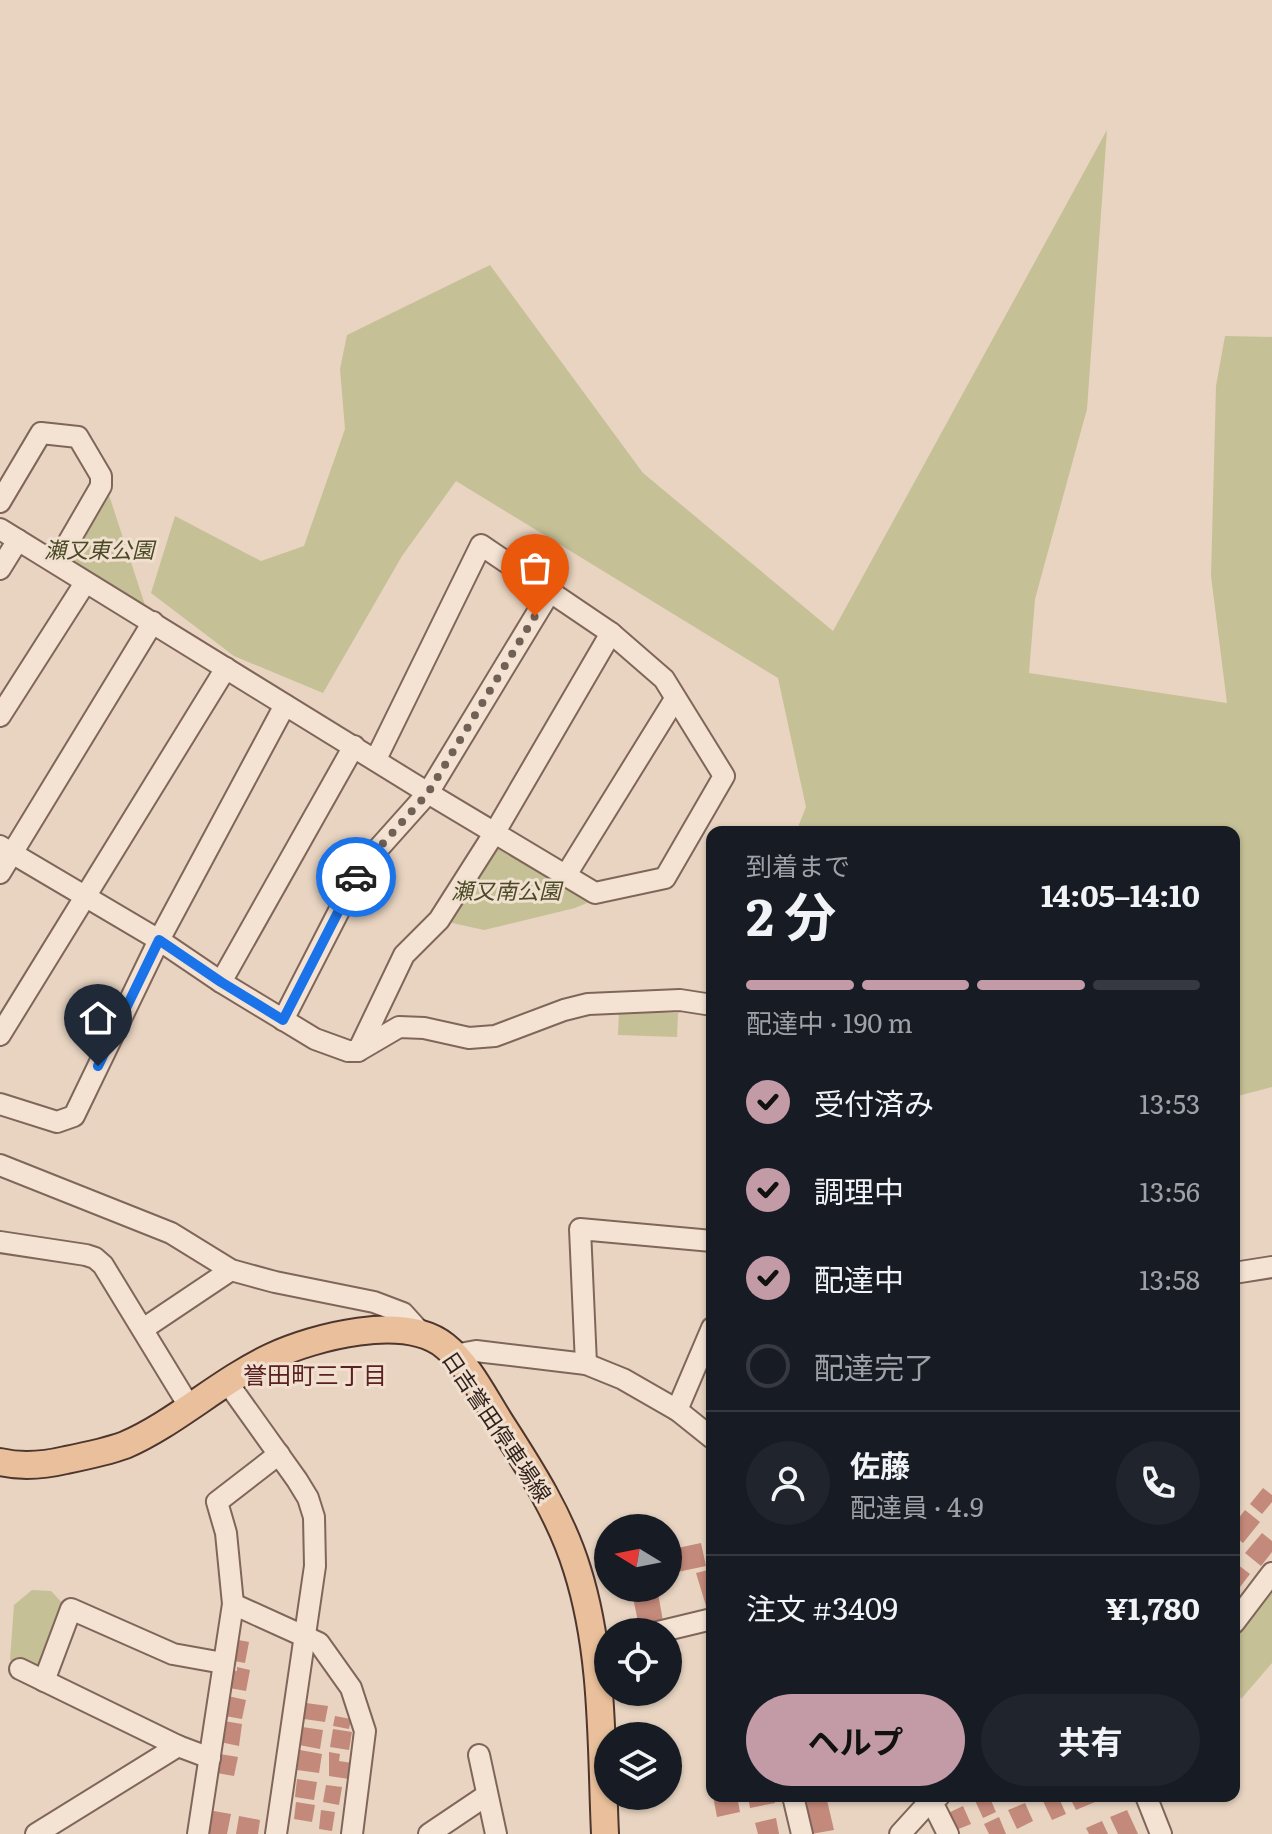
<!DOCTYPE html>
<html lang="ja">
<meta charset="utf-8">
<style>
body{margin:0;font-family:Literata,"Noto Sans JP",serif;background:#20242c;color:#f1f3f6;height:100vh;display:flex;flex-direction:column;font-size:30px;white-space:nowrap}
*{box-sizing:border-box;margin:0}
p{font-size:26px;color:#9ea1a6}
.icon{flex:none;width:44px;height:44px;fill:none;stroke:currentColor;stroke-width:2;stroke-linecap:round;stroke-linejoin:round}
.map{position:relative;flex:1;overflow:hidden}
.details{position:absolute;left:706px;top:826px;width:534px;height:976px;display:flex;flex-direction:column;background:#171b24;border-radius:16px;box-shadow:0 2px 6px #0004}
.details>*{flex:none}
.needle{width:52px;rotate:280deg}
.controls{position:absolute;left:594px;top:1514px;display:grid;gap:16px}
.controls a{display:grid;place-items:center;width:88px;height:88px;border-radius:50%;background:#171b24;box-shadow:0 2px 6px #0004;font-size:40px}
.pin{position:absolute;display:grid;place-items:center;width:68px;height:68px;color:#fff;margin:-82px -34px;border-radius:50% 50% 50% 0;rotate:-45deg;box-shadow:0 0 8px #0007}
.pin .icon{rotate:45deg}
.courier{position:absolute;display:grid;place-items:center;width:80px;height:80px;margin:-40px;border:6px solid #1a73e8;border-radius:50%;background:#fff;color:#222;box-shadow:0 2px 10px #0007}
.headline em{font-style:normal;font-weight:700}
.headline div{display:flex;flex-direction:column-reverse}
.headline{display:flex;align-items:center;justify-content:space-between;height:136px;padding:0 40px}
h1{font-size:52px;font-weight:700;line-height:60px}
.bar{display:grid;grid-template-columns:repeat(4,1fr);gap:12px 8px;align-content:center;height:96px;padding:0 40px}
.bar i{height:10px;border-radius:6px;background:#363941}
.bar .selected{background:#c29ba6}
.bar p{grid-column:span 4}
.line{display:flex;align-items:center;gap:20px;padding:0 40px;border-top:2px solid #363941}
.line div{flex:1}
.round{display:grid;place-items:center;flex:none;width:84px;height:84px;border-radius:42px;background:#20242c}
ol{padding:0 40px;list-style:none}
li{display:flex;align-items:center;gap:24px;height:88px}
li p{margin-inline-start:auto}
li .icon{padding:8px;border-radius:50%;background:#c29ba6;color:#111;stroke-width:4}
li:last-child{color:#9ea1a6}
li i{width:44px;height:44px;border:4px solid #363941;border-radius:50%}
.cta{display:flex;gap:16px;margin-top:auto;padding:16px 40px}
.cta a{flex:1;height:92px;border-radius:48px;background:#c29ba6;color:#111;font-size:32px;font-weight:700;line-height:92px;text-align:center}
.cta a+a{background:#20242c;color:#f1f3f6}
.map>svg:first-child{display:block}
.green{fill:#c5c096}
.building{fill:#c3897a}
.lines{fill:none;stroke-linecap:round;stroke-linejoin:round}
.minor-casing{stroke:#80665a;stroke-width:24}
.major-casing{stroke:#4e362e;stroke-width:30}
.minor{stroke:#f4e3d3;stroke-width:20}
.major{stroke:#e9c09b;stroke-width:26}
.done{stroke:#716056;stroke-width:8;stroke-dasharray:0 14.4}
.route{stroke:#1a73e8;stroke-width:10}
.labels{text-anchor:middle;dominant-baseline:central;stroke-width:6;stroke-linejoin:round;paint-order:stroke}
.park-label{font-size:22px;font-style:italic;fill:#4a4b26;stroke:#f1e0cf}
.street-label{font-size:22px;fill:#31221d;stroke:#f1e0cf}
.neighbourhood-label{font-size:24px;fill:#592121;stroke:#f1e0cf}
</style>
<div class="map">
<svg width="1272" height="1834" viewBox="0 0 1272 1834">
<rect width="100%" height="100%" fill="#e8d4c1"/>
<g class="green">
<polygon points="1107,130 1087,409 1035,599 1029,673 1227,703 1211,576 1216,386 1225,336 1272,337 1272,1087 1234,1097 1234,832 796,832 806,807 778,678 456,481 402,556 323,693 234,656 151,593 175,516 261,561 304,546 345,429 340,369 347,335 490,265 643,473 833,631"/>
<polygon points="106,486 145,605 67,563"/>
<polygon points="497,841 594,900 575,908 484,930 439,920"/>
<polygon points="619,1011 678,1013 677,1037 618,1035"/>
<polygon points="1272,1584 1272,1663 1241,1699 1234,1673 1234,1634"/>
<polygon points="32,1590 51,1591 65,1606 42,1671 34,1673 10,1660 14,1605"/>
</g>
<g class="building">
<polygon points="1263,1488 1272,1495 1272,1502 1262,1514 1250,1504"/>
<polygon points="1245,1510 1260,1522 1243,1543 1234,1536 1234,1524"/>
<polygon points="1262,1533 1272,1541 1272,1552 1261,1566 1245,1553"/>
<polygon points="701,1543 706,1566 668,1574 668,1550"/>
<polygon points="1237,1564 1250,1574 1237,1591 1234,1589 1234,1568"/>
<polygon points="712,1569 712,1608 707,1609 696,1573"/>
<polygon points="657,1588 663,1621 639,1626 632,1593"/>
<polygon points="233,1639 249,1642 245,1663 229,1660"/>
<polygon points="237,1667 250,1670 246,1691 224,1687 227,1669 237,1671"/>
<polygon points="228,1696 246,1700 242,1719 225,1716"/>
<polygon points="306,1703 328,1706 325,1722 304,1719"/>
<polygon points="335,1716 351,1719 349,1729 333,1726"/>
<polygon points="224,1721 242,1724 239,1746 220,1742"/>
<polygon points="302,1727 323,1730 320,1749 299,1745"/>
<polygon points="333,1729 352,1732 349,1750 330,1747"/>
<polygon points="300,1750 322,1754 319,1773 297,1770"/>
<polygon points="329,1752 340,1754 339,1761 352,1763 349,1779 329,1776"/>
<polygon points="220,1754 238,1757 234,1776 217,1773"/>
<polygon points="297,1779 317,1782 314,1800 295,1797"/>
<polygon points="326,1785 342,1787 339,1805 323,1802"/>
<polygon points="713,1796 737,1796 740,1812 717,1817"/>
<polygon points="748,1796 774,1796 775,1803 750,1808"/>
<polygon points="819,1796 826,1796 834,1830 811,1834 804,1799"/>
<polygon points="973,1796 989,1796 996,1812 983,1818"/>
<polygon points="1043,1796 1058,1796 1066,1814 1052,1820 1041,1797"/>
<polygon points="1069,1796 1092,1796 1095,1802 1076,1810"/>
<polygon points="296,1802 315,1805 312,1822 294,1819"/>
<polygon points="1025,1803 1033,1821 1017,1829 1008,1810"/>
<polygon points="963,1806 971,1824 956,1830 948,1813"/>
<polygon points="208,1810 231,1814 227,1834 203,1834"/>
<polygon points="321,1810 335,1812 332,1831 319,1829"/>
<polygon points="1127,1810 1138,1834 1118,1834 1110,1817"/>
<polygon points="239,1816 260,1820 258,1834 236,1834"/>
<polygon points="999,1817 1006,1834 989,1834 984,1824"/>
<polygon points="776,1818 779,1834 758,1834 755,1823"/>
<polygon points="1102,1821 1108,1834 1089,1834 1086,1828"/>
</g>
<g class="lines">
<g class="minor-casing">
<g id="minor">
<polyline points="0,502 41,433 78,437 101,476 101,486 57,562"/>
<polyline points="0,529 428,793 595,893 665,878 724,776 664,679 611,633 481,545 376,759"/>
<polyline points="0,569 18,540"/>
<polyline points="0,716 85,583"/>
<polyline points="0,846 159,940 221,982 315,1039 348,1051 358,1051 399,1027 424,1028 469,1038 495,1036 564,1010 588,1004 680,1000 712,1005"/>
<polyline points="0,873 153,622"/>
<polyline points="566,875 675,699"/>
<polyline points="221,982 354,746"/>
<polyline points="283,1020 361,868 428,793 551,590"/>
<polyline points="0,1035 226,668"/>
<polyline points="358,1051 404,955 439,920 495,832 611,633"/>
<polyline points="0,1104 57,1122 74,1116 159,940 285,705"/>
<polyline points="0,1165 171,1233 231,1270 275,1282 374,1302 403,1313 422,1334"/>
<polyline points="0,1242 86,1255 95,1258 103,1265 189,1406"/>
<polyline points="1234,1273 1272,1267"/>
<polyline points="143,1329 231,1270"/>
<polyline points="454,1355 476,1351 586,1364 623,1379 677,1410 712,1438"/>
<polyline points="586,1364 580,1229 712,1241"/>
<polyline points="227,1382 297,1480 308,1498 314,1517 315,1566 276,1834"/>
<polyline points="677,1410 712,1328"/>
<polyline points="233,1604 319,1643 351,1688 365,1731 352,1834"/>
<polyline points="1234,1623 1272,1573"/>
<polyline points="658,1632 712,1619"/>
<polyline points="20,1669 178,1746 210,1758"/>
<polyline points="44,1681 71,1609 173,1654 223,1663"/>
<polyline points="479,1755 496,1834"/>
<polyline points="793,1796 802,1834"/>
<polyline points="929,1796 948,1834"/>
<polyline points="1146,1796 1161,1834"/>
<polyline points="36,1834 178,1746"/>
<polyline points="198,1834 233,1604 226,1533 217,1502 279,1454"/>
<polyline points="429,1834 487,1795"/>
<polyline points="900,1834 931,1800 939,1796"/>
</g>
</g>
<g class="major-casing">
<path id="major" d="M0 1462C21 1467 45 1465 66 1460 86 1456 106 1452 125 1445 174 1424 220 1381 271 1357 314 1337 404 1313 445 1346 469 1365 485 1399 502 1425 531 1470 561 1517 577 1569 604 1654 601 1746 605 1834"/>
</g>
<use href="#minor" class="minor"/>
<use href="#major" class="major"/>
</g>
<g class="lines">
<polyline class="done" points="356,877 361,868 428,793 535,616"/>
<polyline class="route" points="98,1066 159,940 221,982 283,1020 356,877"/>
</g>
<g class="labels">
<g class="park-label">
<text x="99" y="548">瀬又東公園</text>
<text x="506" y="889">瀬又南公園</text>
</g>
<g class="street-label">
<text transform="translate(498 1426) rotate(56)">日吉誉田停車場線</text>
</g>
<g class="neighbourhood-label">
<text x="315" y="1373">誉田町三丁目</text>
</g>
</g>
</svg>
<div class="controls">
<a><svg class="needle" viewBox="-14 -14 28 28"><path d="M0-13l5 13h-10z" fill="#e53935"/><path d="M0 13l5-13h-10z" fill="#9ea1a6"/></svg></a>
<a><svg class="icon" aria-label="locate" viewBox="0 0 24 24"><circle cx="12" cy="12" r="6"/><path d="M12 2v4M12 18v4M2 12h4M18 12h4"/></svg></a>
<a><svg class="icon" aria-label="layers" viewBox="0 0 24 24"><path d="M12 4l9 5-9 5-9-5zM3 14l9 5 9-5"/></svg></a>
</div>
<div class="pin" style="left:535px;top:616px;background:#ea580c"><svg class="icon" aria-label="bag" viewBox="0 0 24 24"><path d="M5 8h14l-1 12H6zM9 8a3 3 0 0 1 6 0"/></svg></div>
<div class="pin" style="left:98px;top:1066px;background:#1f2937"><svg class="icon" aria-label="home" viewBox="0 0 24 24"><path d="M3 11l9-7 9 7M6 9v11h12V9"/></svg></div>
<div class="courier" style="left:356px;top:877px"><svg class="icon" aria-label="car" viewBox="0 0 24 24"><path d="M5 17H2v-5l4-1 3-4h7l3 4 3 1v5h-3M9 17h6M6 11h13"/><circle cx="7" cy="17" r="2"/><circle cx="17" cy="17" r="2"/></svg></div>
<section class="details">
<div class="headline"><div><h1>2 分</h1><p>到着まで</p></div><em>14:05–14:10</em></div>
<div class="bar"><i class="selected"></i><i class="selected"></i><i class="selected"></i><i></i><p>配達中 · 190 m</p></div>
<ol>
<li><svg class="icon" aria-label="check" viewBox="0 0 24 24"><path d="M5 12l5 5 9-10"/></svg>受付済み<p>13:53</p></li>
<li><svg class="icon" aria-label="check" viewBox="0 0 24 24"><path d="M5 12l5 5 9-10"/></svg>調理中<p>13:56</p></li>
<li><svg class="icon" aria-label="check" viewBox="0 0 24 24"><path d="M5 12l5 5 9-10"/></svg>配達中<p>13:58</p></li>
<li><i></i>配達完了</li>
</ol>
<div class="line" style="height:144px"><a class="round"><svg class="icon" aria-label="person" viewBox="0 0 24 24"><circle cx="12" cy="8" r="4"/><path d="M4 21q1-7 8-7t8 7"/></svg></a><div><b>佐藤</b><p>配達員 · 4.9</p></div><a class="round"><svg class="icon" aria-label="phone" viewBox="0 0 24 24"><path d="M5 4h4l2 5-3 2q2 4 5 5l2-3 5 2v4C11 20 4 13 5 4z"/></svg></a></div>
<div class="line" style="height:104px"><div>注文 #3409</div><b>¥1,780</b></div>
<div class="cta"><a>ヘルプ</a><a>共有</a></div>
</section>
</div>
